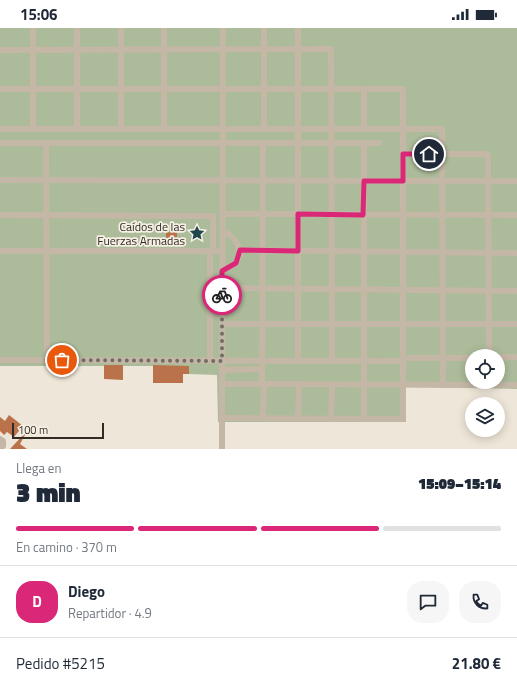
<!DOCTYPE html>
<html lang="es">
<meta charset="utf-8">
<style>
body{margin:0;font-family:"Titillium Web",sans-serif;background:#f6f6f7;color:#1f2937;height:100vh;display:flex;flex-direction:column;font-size:15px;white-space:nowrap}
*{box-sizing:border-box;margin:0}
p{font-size:13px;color:#747a83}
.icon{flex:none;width:22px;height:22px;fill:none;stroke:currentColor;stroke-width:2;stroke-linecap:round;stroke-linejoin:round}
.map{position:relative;height:421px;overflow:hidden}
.panel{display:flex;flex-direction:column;background:#fff;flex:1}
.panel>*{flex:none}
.tools{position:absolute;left:465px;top:321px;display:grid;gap:8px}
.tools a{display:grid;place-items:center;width:40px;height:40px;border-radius:50%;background:#fff;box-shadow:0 2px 10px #0003;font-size:20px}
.scale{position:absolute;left:12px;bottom:10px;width:92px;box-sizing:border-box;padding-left:4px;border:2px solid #312b26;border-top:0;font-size:11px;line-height:14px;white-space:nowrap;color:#312b26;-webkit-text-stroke:3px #f6f0e4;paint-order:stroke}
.pin{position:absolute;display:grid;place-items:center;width:34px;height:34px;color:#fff;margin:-17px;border:2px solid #fff;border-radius:50%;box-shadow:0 1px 4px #0007}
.courier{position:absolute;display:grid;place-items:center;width:40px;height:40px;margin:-20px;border:3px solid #db2777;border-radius:50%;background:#fff;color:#222;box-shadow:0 1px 5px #0007}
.head em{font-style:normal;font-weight:800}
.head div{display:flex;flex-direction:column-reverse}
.head{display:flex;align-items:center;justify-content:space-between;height:68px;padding:0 16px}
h1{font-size:26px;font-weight:800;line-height:30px}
.bar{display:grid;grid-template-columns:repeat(4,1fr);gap:6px 4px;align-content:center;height:48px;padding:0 16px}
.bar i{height:5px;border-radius:3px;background:#e0e1e3}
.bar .on{background:#db2777}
.bar p{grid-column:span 4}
.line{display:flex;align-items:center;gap:10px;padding:0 16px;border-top:1px solid #e0e1e3}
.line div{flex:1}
.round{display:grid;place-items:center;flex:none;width:42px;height:42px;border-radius:16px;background:#f6f6f7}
.status{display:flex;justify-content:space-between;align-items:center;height:28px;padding:0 20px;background:#fff;direction:ltr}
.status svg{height:11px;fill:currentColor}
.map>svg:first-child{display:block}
.green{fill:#acbb9a;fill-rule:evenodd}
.building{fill:#ba724a}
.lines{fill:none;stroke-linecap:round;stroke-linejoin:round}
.minor{stroke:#c4b7a6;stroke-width:6}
.done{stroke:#736c64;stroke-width:4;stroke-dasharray:0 7.2}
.route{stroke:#db2777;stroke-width:5}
.labels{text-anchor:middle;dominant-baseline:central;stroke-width:3.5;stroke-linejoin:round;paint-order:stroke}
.poi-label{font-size:12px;fill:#312b26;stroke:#f6f0e4;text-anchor:end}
</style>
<div class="status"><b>15:06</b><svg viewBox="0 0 49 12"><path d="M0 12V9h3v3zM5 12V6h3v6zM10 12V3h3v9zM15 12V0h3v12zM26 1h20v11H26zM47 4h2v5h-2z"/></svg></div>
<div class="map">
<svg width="517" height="421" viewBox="0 0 517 421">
<rect width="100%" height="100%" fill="#eee6d8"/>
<path class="green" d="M0 0H517V361L406 359V394H218L217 347 189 346V338H0ZM472 328H498V354H472Z"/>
<g class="building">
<polygon points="166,203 177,203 177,210 166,211"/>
<polygon points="104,337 123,337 123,352 104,351"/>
<polygon points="153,337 189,338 189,346 183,346 183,355 153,355"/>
<polygon points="9,387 23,398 14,409 7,404 4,407 0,403 0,389 5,393"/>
<polygon points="24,406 25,407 20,416 27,421 10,421"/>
</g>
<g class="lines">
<g class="minor">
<polyline points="0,22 331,21 332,333"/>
<polyline points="0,61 403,61 403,391 222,390"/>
<polyline points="364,100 364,61"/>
<polyline points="0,101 442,101 443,357"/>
<polyline points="33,101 33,0"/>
<polyline points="77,101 77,0"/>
<polyline points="121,101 121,0"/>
<polyline points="164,101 164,0"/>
<polyline points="264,101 264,0"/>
<polyline points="0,115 379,115"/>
<polyline points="46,115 47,332"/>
<polyline points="364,115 364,391"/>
<polyline points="403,126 488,126 489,328"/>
<polyline points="0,152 517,153"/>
<polyline points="222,186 517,187"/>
<polyline points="0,187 213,188 213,223"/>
<polyline points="239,222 517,225"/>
<polyline points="0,223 217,223"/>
<path d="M222 243 236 235 240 226C239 215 232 206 222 203"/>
<polyline points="222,260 517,263"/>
<polyline points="222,296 517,296"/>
<polyline points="498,329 517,329"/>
<polyline points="403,330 472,330"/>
<polyline points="0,332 403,333"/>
<polyline points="210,333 210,223"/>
<polyline points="298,333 298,0"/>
<polyline points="222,342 262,341"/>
<polyline points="222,356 517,357"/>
<polyline points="262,356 263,115"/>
<polyline points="263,390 264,356"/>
<polyline points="298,390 299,356"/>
<polyline points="331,391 332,357"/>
<polyline points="0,411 3,413 3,418 0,421"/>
<polyline points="222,421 223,0"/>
</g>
</g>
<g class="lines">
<polyline class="done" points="62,332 222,333 222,267"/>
<polyline class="route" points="222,267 222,243 236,235 240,222 298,223 298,186 363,187 364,153 403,153 403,126 429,126"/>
</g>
<defs>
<g id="sight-bare" transform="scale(1.2)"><path d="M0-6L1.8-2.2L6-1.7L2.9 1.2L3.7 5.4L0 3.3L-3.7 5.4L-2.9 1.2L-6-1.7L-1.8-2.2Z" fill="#20464e" stroke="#f6f0e4" stroke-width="2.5" paint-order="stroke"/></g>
</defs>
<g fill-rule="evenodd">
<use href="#sight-bare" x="197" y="205"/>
</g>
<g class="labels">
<g class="poi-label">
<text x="185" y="198">Caídos de las<tspan x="185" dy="14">Fuerzas Armadas</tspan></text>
</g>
</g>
</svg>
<div class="tools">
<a><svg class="icon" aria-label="locate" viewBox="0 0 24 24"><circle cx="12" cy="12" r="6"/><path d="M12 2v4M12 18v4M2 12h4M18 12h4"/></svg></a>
<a><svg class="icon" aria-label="layers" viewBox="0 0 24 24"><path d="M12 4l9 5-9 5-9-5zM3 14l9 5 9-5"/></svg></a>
</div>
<div class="scale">100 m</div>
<div class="pin" style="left:62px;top:332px;background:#ea580c"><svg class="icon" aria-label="bag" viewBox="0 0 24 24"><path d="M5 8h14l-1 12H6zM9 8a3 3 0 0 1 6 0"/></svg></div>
<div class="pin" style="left:429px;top:126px;background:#1f2937"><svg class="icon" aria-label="home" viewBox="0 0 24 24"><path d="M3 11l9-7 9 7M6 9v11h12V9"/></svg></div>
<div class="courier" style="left:222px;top:267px"><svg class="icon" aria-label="bike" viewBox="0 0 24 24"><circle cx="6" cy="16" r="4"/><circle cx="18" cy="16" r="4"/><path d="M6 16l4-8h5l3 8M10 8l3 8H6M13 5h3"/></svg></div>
</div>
<section class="panel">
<div class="head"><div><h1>3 min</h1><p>Llega en</p></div><em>15:09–15:14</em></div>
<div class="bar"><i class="on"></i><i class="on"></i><i class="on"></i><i></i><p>En camino · 370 m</p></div>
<div class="line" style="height:72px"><b class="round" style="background:#db2777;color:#fff">D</b><div><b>Diego</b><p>Repartidor · 4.9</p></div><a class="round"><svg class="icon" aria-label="chat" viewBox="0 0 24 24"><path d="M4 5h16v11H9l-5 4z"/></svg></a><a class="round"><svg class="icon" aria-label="phone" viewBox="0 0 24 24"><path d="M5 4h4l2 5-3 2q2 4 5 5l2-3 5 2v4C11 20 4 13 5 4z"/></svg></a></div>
<div class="line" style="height:52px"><div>Pedido #5215</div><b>21.80 €</b></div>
</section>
